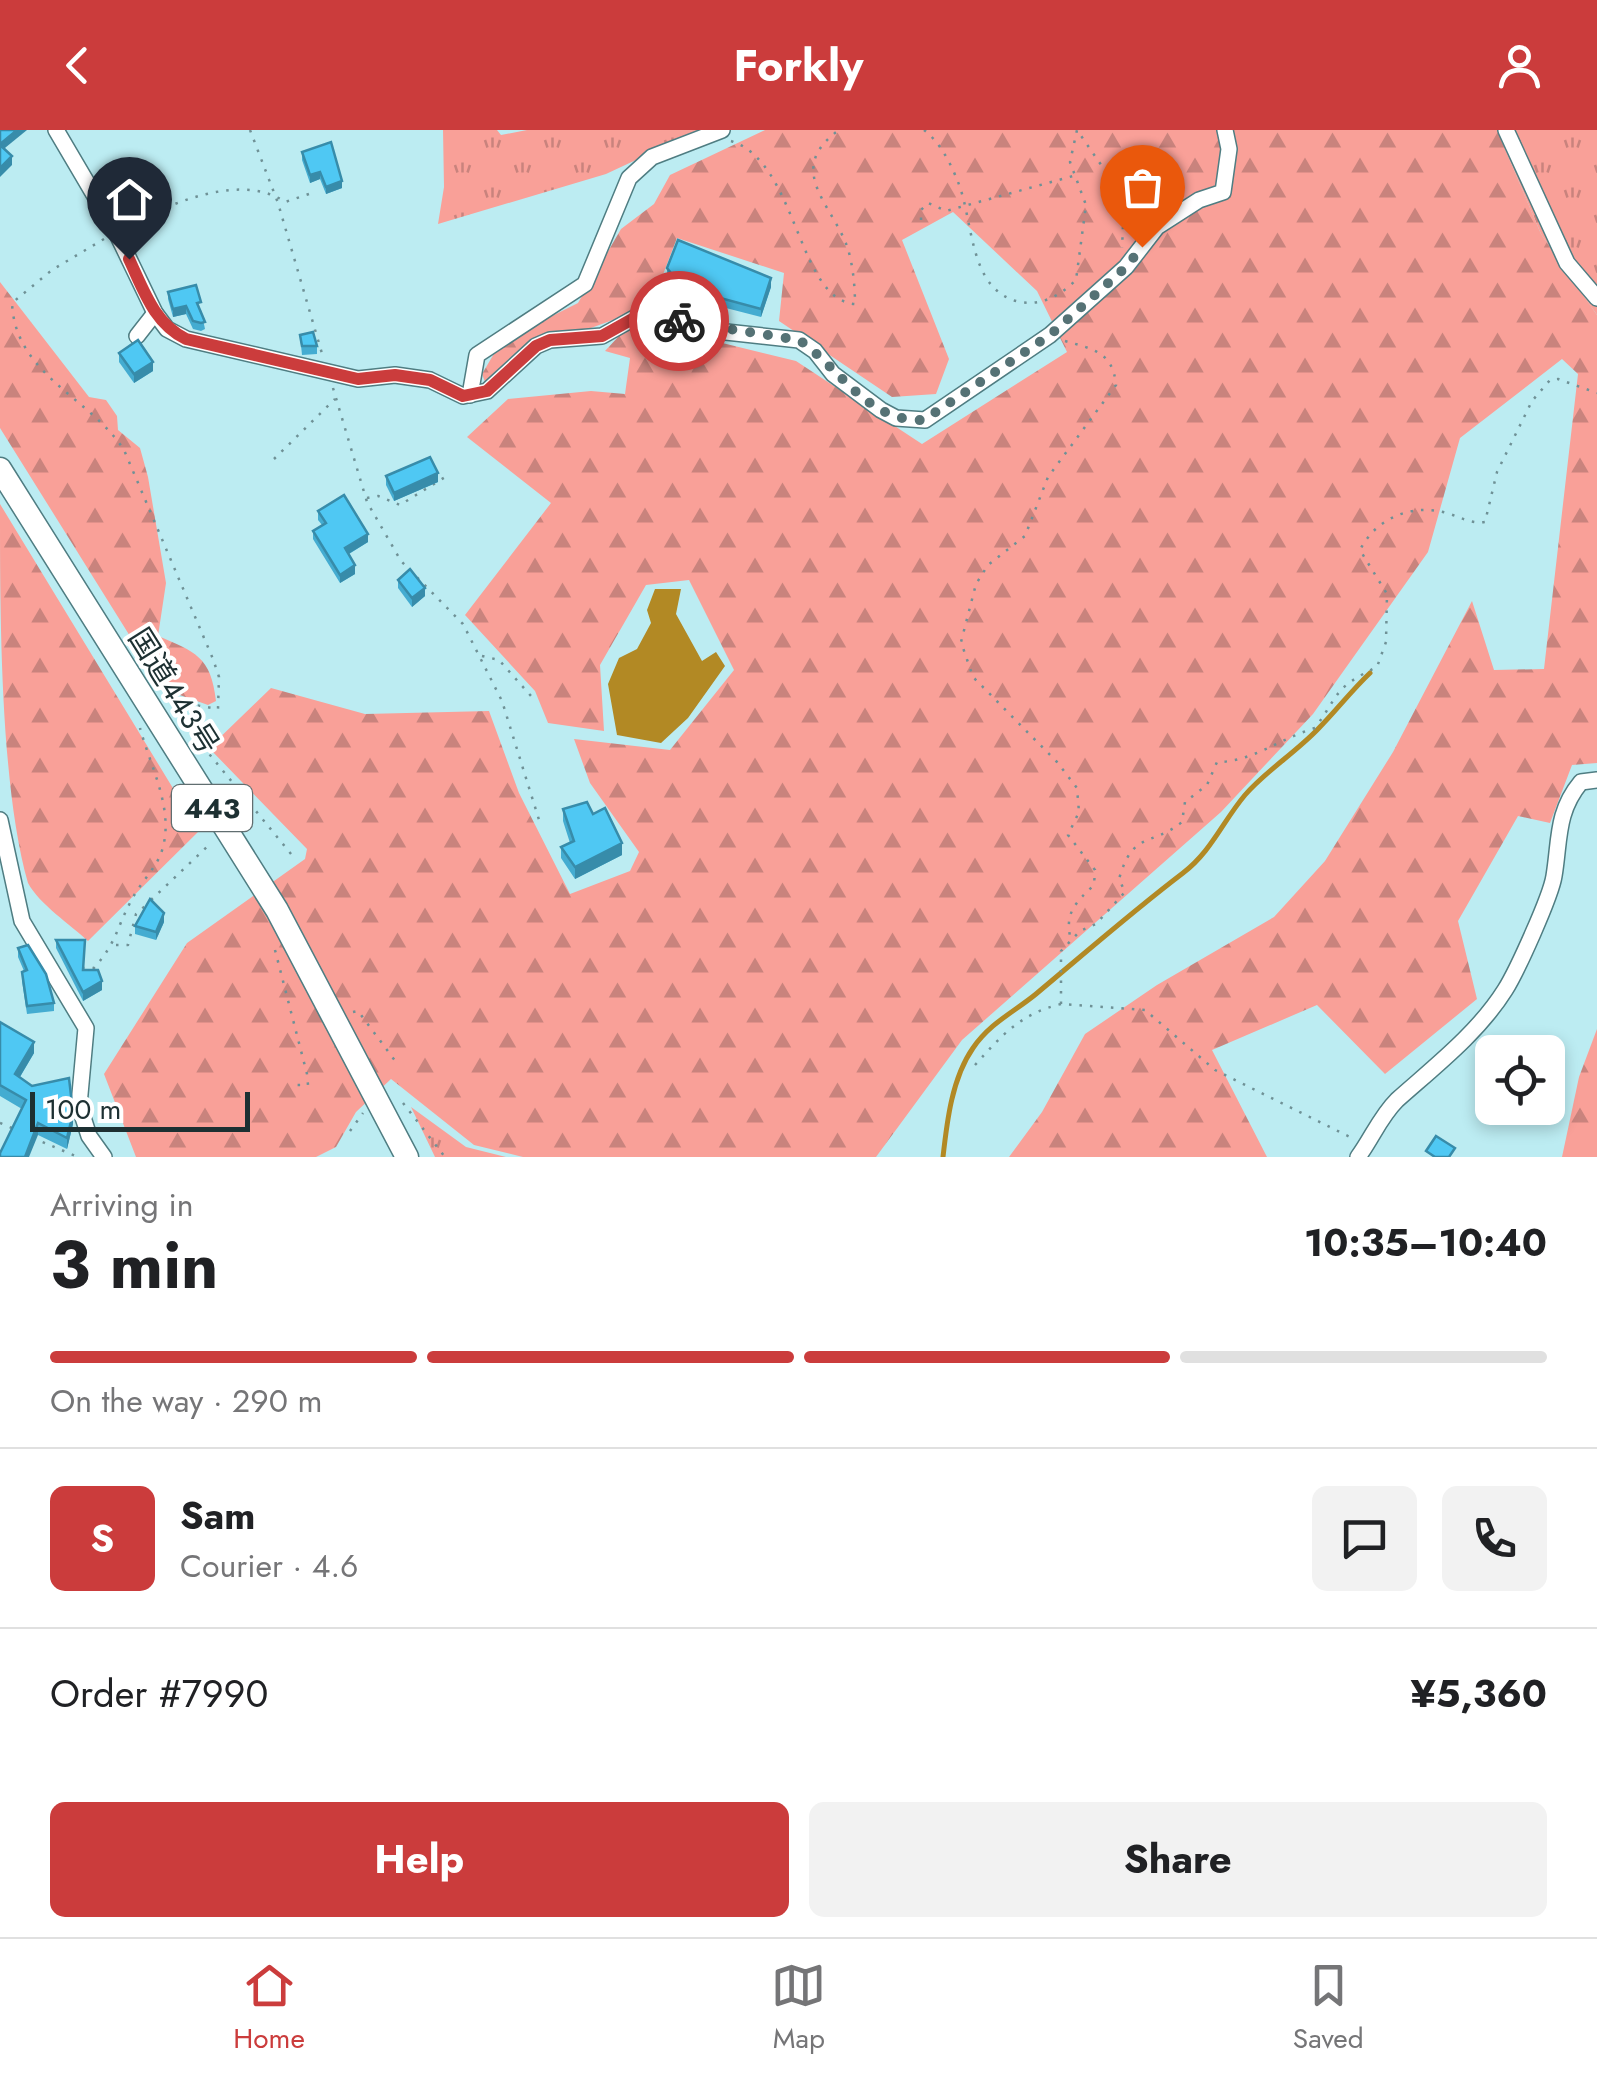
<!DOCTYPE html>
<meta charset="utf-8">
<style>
body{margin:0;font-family:Jost,"Noto Sans JP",sans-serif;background:#f2f2f2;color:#202124;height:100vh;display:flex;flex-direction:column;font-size:38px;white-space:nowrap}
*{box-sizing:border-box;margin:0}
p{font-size:32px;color:#757577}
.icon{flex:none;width:55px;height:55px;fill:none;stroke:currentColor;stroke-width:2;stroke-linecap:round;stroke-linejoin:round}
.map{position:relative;height:1027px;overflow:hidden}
.details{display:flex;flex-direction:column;background:#fff;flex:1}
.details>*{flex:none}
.tools{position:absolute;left:1475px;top:905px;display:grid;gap:20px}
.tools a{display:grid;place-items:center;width:90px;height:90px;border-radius:15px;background:#fff;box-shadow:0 5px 15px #0003;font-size:50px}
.scale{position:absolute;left:30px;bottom:25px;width:220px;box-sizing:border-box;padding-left:10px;border:5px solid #1d3032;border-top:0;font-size:28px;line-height:35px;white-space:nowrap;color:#1d3032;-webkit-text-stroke:8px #fff;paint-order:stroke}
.pin{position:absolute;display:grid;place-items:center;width:85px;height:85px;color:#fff;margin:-102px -42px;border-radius:50% 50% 50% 0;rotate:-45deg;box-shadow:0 0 10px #0007}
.pin .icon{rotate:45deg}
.courier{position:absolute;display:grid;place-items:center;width:100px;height:100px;margin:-50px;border:8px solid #cb3c3c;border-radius:50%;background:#fff;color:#222;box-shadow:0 2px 12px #0007}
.head em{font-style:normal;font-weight:700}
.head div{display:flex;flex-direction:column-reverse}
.head{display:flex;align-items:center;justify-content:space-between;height:170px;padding:0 50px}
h1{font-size:65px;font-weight:700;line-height:75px}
.bar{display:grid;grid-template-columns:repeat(4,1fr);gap:15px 10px;align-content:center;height:120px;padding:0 50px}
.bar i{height:12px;border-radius:8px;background:#e0e0e0}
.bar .selected{background:#cb3c3c}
.bar p{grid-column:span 4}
.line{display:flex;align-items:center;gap:25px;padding:0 50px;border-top:2px solid #e0e0e0}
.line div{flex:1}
.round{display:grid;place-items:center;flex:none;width:105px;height:105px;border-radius:15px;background:#f2f2f2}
.primary-button{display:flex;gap:20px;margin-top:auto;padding:20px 50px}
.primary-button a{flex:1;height:115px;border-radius:15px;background:#cb3c3c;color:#fff;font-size:40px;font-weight:700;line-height:115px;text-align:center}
.primary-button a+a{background:#f2f2f2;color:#202124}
header{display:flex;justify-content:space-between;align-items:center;height:130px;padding:0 50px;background:#cb3c3c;color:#fff;font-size:45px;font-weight:700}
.tab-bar{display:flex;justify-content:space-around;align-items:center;height:140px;border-top:2px solid #e0e0e0;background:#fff;font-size:28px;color:#757577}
.tab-bar a{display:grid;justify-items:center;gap:5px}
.tab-bar .selected{color:#cb3c3c}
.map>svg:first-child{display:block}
.grass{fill:url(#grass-tufts)}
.forest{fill:url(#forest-firs)}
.water{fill:#b28924}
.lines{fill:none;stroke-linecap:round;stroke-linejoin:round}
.stream{stroke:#b28924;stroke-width:5}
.minor-casing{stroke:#4f7d82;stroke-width:18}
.highway-casing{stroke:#4f7d82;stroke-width:25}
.path{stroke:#6f9196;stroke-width:2.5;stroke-dasharray:2.5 8;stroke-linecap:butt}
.minor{stroke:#fff;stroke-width:15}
.highway{stroke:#fff;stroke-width:22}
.wall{fill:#44acd1}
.shaded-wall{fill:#378caa}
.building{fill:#4fc8f3;stroke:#378caa;stroke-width:2.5}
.done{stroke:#557275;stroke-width:10;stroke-dasharray:0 18}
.route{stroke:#cb3c3c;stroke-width:12}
.labels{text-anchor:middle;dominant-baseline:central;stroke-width:8;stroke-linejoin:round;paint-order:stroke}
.shield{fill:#fff;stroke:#616e70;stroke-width:2.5}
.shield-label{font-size:28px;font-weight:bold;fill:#1d3032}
.street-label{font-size:30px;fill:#1d3032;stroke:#fff}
</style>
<header><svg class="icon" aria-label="back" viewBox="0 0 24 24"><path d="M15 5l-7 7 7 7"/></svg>Forkly<svg class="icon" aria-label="person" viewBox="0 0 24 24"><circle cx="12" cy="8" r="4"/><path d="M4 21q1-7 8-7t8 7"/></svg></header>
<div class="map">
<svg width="1597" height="1027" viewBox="0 0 1597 1027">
<defs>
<pattern id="grass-tufts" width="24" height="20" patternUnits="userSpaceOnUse" patternTransform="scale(2.5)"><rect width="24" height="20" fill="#f9a098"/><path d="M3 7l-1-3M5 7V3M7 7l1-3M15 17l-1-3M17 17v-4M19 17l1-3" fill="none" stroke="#c9837d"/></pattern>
<pattern id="forest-firs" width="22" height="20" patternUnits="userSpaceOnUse" patternTransform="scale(2.5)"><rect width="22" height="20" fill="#f9a098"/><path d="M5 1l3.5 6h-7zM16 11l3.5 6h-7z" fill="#c9837d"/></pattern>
</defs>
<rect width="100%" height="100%" fill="#bcecf2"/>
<g class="grass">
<polygon points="443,0 497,0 501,5 527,0 700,0 606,44 438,94 444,57"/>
<polygon points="1497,0 1597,0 1597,185 1541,104"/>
<polygon points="411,977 466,1017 506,1027 435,1027"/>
</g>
<g class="forest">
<polygon points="765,0 1497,0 1541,104 1597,185 1597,633 1572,635 1550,693 1518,686 1458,791 1477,869 1385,944 1317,875 1212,920 1267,1027 1009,1027 1042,982 1085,904 1157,855 1274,787 1325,731 1393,622 1472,471 1494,540 1544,539 1578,244 1562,229 1460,308 1428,422 1313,584 1221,682 962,910 876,1027 523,1027 474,1015 391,949 356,982 336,1017 316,1027 136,1027 104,944 187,813 305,729 307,719 209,618 271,558 365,584 489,581 519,663 570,764 630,741 639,722 590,653 574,609 670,620 734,540 689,450 646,455 600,535 604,601 548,593 535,561 465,485 551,373 467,307 508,269 591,261 625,264 630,228 605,221 633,191 796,231 922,314 1067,222 1037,161 953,82 902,110 949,229 936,264 892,267 779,191 784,143 677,108 651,176 580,202 542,205 485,252 482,244 495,222 514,205 578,173 621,99 654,74 670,45"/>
<path d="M0 152 89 267 106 270 117 286 118 300 140 318 148 347 166 453 158 506C195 522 211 526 216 571L208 575 163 559 0 298Z"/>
<path d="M0 374 199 701 88 811C71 795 39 774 28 753 0 656 0 482 0 374Z"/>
<polygon points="1597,899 1597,1027 1562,1027 1579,947"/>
</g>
<polygon class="water" points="655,459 681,459 676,484 702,531 716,522 725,536 688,588 661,613 617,605 608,554 619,528 637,519 651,493 647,480"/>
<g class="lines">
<path class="stream" d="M943 1027C947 991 952 948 973 918 990 893 1014 882 1036 864 1085 823 1133 781 1183 743 1211 722 1223 691 1245 665 1267 640 1295 623 1318 599 1336 581 1351 561 1370 543"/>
<g class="minor-casing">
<g id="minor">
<polyline points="56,0 116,102 155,183 167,199 186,209 358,249 395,245 430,250 463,266 487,261 536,216 550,210 602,206 645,182 726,202 799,210 815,221 833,244 881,280 896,288 925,290 1050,205 1126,137 1157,97 1199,70 1223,62 1229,19 1225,0"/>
<polyline points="1506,0 1567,133 1597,168"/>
<polyline points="137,206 155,183"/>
<polyline points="470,265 477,225 585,154 629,48 652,27 722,0"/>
<polyline points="0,690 22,791 86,898 79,975 89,1006 104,1027"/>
<path d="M1358 1027C1372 1008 1380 987 1397 970 1434 937 1478 903 1505 860 1517 841 1551 766 1554 746 1560 710 1556 682 1581 652L1597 650"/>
</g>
</g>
<g class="highway-casing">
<polyline id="highway" points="0,339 277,780 407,1027"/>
</g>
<g class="path">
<polyline points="250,0 278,73 323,227"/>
<path d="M924 0C940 12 951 34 958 52 974 91 968 161 1020 172 1042 176 1061 165 1076 150L1086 75 1070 32 1077 0 1106 42 1120 54 1124 73 1122 118"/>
<path d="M731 11C798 32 797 170 855 174 855 157 853 136 848 119 834 76 783 40 839 0"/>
<polyline points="921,90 921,80 928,73 946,81 1073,46"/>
<path d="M128 96C170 73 242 42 285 72L315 62"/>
<path d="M104 109 52 140 12 173C15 245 90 267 124 320L213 529 219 547 218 579 166 570"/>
<path d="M1065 211C1093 219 1113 222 1116 255L1048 347 1025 406 988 435 976 454 961 512 973 547 1057 632 1077 658 1079 682 1068 705 1095 740 1094 755C1077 771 1065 782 1070 806"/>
<polyline points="333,258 367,372 401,431 463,494 502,571 540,693"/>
<polyline points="274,329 335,269"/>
<polyline points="367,368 378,366 400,375 450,344"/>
<polyline points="482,526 499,530 531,566"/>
<polyline points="183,592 296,730"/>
<polyline points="151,770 210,714"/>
<polyline points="116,815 128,815 136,784 145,776"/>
<polyline points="275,820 307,944 308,955 292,955"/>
<path d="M82 838H94C117 812 116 799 131 771 139 755 153 741 160 726 177 684 151 639 140 598"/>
<path d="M1061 874V821L1080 801 1096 794 1125 762 1119 749C1133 700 1151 717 1182 692L1185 672 1207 655 1217 632C1252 632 1281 608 1315 598 1340 564 1333 558 1377 537L1386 512 1387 464 1360 420C1376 388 1412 373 1447 383 1460 387 1471 394 1485 392L1497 342 1532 271 1550 250 1558 249 1597 263"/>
<polyline points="353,882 358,881 396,932"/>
<path d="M975 935C1002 905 1020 884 1061 874L1145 880 1215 940 1352 1008"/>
<polyline points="403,973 445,1027"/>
<polyline points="0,993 12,998"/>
<polyline points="350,1001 363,983"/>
<polyline points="33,1008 78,1027"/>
</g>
<use href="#minor" class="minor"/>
<use href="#highway" class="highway"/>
</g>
<g class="wall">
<polygon points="302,22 342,58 326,64 320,49 310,53 302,30"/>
<polygon points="667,138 771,157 761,187 683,167 667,146"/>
<polygon points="168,162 201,180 205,199 201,201 193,199 186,184 173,187 168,169"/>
<polygon points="300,205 317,216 317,224 302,225"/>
<polygon points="119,223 153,241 134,253 119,232"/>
<polygon points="386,346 438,352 394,371 386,355"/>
<polygon points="318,381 368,412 349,424 355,444 340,453 313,409 313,401 322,395 318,390"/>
<polygon points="398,450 425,466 412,477 398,458"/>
<polygon points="563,679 593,684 622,725 575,749 561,728 561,717 570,713 563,691"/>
<polygon points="164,792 156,810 135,804 135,796"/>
<polygon points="56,810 84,840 102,860 83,871 56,818"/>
<polygon points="18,818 54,873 54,881 27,884 22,851 22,842 24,841 18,827"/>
<polygon points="0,892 34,923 20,947 73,994 67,1019 38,1005 22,979 0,966"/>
</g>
<g class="shaded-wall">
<polygon points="17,0 27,0 0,22 0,14"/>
<polygon points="12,26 12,35 0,47 0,38"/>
<polygon points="320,42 320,49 310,53 310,45"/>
<polygon points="342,51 342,58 326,64 326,57"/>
<polygon points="771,148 771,157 761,187 761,179"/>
<polygon points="186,176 186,184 173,187 173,179"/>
<polygon points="153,232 153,241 134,253 134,244"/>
<polygon points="438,343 438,352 394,371 394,363"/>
<polygon points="368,404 368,412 345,426 345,418"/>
<polygon points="355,435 355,444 340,453 340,445"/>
<polygon points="425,458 425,466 412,477 412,468"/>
<polygon points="622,713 622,725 575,749 575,737"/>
<polygon points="164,783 164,792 156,810 156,802"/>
<polygon points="102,851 102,860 83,871 83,862"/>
<polygon points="34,912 34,923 15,955 15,944"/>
<polygon points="73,983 73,994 67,1019 67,1008"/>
<polygon points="38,993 38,1005 29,1027 25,1027"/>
</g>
<g class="building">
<polygon points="0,0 17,0 0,14"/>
<polygon points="331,12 342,51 326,57 320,42 310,45 302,22"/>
<polygon points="0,15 12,26 0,38"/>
<polygon points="678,110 771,148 761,179 683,158 667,138"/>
<polygon points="196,155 201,172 197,173 205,192 201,193 193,191 186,176 173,179 168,162"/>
<polygon points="313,202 317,216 302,216 300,205"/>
<polygon points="138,210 153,232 134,244 119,223"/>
<polygon points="430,327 438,343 394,363 386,346"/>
<polygon points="344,365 368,404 345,418 355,435 340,445 313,401 326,393 318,381"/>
<polygon points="410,439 425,458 412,468 398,450"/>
<polygon points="587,672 593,684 605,678 622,713 575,737 561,717 574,711 563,679"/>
<polygon points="150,769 164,783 156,802 135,796"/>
<polygon points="56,810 85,810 83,840 98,840 102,851 83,862"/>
<polygon points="28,815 46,844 54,873 27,876 22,842 27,840 18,818"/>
<polygon points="0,892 34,912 15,944 32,956 69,948 73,983 67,1008 38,993 25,1027 0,1027 0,1023 26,970 0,955"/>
<polygon points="1436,1006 1455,1018 1449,1027 1435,1027 1426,1021"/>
</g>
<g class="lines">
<path class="done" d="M679 191 799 210C840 238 868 293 924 290L1050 205 1126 137 1142 117"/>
<path class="route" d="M129 129C144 161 154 193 186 209L358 249 395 245 430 250 463 266 487 261 536 216 550 210 602 206 645 182 679 191"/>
</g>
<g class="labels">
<rect class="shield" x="172" y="655" width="80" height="46" rx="8"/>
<g class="shield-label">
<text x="212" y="678">443</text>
</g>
<g class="street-label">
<text transform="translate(174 561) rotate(58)">国道443号</text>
</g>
</g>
</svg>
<div class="tools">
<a><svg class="icon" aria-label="locate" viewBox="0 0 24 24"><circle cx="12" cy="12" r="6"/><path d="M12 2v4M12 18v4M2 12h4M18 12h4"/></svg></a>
</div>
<div class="scale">100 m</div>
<div class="pin" style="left:1142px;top:117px;background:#ea580c"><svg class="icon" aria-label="bag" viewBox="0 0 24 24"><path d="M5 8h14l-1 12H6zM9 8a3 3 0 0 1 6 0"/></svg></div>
<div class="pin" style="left:129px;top:129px;background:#1f2937"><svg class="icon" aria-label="home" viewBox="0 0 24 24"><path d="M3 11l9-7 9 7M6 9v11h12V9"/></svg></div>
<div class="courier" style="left:679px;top:191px"><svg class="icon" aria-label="bike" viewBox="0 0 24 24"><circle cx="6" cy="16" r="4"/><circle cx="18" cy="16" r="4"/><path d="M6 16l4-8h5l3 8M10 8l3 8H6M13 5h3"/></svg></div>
</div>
<section class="details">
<div class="head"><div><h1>3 min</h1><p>Arriving in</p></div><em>10:35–10:40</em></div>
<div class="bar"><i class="selected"></i><i class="selected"></i><i class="selected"></i><i></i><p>On the way · 290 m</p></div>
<div class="line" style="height:180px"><b class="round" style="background:#cb3c3c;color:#fff">S</b><div><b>Sam</b><p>Courier · 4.6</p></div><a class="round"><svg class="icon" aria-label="chat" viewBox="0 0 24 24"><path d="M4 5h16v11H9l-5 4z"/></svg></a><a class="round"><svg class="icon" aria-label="phone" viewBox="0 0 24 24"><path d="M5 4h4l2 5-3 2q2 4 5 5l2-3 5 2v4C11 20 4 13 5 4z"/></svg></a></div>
<div class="line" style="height:130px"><div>Order #7990</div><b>¥5,360</b></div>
<div class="primary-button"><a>Help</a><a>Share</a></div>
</section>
<nav class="tab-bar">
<a class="selected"><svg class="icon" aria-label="home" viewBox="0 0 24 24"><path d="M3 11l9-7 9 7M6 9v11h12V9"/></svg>Home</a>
<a><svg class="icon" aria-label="map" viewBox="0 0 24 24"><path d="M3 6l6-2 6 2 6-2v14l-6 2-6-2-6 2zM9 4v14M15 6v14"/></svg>Map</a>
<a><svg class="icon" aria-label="saved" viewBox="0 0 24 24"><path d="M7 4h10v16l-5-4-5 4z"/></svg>Saved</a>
</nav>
